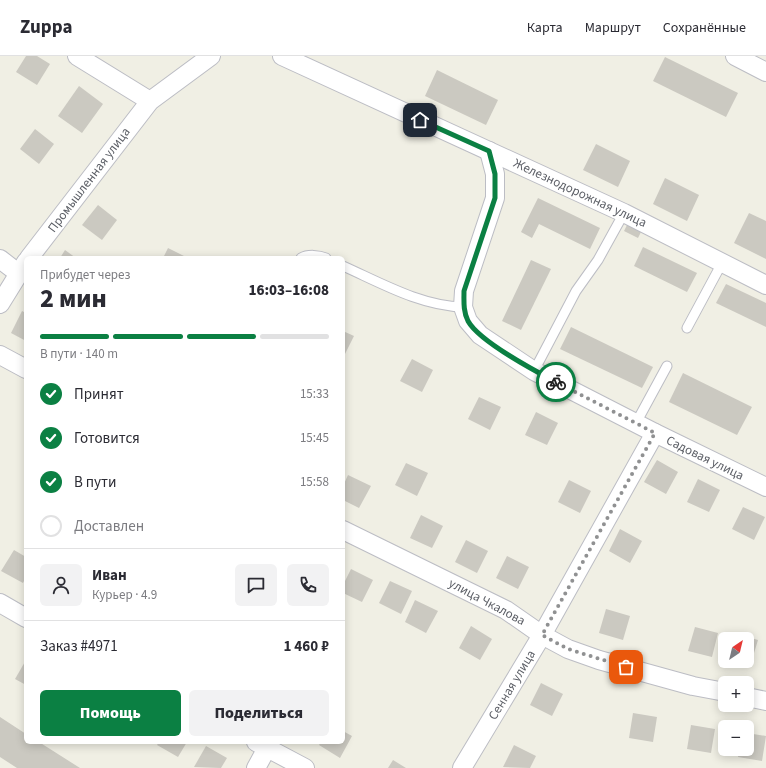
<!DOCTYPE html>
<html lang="ru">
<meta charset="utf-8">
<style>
body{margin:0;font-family:"Source Sans 3",sans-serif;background:#f2f2f3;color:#2b2b33;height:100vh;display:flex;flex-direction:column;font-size:15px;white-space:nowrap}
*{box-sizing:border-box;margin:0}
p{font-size:13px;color:#7c7c81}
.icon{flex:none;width:22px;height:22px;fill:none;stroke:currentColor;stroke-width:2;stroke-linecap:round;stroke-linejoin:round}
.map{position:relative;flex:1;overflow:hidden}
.panel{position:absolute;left:24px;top:200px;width:321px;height:488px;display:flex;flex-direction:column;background:#fff;border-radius:6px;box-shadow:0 2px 10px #0003}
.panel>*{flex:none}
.needle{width:26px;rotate:35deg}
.fabs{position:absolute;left:718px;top:576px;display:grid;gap:8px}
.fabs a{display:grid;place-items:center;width:36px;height:36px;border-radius:6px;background:#fff;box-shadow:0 2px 10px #0003;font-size:20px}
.pin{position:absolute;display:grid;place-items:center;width:34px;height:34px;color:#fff;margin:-17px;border-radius:8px;box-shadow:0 2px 6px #0006}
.courier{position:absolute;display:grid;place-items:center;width:40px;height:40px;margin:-20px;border:3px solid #0b8043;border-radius:50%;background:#fff;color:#222;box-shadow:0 1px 5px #0007}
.summary em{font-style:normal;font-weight:800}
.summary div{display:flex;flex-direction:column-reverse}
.summary{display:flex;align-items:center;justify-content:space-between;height:68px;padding:0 16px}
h1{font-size:26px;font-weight:800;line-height:30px}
.bar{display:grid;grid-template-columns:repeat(4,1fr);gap:6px 4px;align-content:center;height:48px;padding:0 16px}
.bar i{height:5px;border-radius:3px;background:#e1e1e2}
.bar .selected{background:#0b8043}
.bar p{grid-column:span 4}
.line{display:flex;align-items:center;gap:10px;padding:0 16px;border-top:1px solid #e1e1e2}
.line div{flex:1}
.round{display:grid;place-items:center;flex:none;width:42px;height:42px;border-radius:6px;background:#f2f2f3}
ol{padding:0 16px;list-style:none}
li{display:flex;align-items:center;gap:12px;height:44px}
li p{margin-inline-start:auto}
li .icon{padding:4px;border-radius:50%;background:#0b8043;color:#fff;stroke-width:4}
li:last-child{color:#7c7c81}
li i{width:22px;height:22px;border:2px solid #e1e1e2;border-radius:50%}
.primary-button{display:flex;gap:8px;margin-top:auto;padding:8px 16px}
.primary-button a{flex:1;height:46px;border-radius:6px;background:#0b8043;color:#fff;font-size:16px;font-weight:800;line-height:46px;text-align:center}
.primary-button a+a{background:#f2f2f3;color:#2b2b33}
header{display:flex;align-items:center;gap:24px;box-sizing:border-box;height:56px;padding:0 20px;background:#fff;border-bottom:1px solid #e1e1e2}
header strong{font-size:19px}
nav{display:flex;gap:22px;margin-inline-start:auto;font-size:14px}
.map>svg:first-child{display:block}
.building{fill:#cbc9c1}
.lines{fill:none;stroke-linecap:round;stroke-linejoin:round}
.lane-casing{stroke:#bcbdc4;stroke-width:11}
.street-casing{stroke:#bcbdc4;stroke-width:20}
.lane{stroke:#fff;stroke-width:9}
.street{stroke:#fff;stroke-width:18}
.done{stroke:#909192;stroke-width:4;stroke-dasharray:0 7.2}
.route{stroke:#0b8043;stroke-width:5}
.labels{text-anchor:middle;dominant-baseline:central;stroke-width:3.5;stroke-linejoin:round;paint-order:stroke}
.street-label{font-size:13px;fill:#5c5f66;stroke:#fff}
</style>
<header>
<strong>Zuppa</strong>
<nav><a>Карта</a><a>Маршрут</a><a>Сохранённые</a></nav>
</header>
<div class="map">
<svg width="766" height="712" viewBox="0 0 766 712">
<rect width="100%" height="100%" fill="#f0efe4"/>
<g class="building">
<polygon points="26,0 37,0 50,8 37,29 16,16"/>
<polygon points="665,1 738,37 726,61 653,25"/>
<polygon points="437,14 498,44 486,69 425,40"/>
<polygon points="79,30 103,48 82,77 58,60"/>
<polygon points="35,73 54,88 39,108 20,93"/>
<polygon points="596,88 630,105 618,131 583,114"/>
<polygon points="665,122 699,139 687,165 653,148"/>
<polygon points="538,142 600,172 590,193 539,168 532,182 521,176"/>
<polygon points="98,149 117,164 102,184 82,169"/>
<polygon points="749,157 766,165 766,203 734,187"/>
<polygon points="629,165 643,172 638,182 624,175"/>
<polygon points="643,191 697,217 687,236 634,210"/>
<polygon points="168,192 184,200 183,202 163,202"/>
<polygon points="65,194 76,202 60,202"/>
<polygon points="531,204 551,213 521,274 502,265"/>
<polygon points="726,228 766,247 766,271 716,247"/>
<polygon points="22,255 26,257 26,285 11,277"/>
<polygon points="571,271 653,311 642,332 560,293"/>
<polygon points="343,275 354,280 343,302"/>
<polygon points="412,303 433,314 422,336 400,325"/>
<polygon points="683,317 752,351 737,379 669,346"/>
<polygon points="479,341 501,351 490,374 468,363"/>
<polygon points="536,356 558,367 547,389 525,379"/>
<polygon points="657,404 678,416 666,438 644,426"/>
<polygon points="406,407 428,417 417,440 395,429"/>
<polygon points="348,419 371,430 359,452 343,444 343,430"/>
<polygon points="698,423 720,434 709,456 687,446"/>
<polygon points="569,424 591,435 580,457 558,446"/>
<polygon points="743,451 765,461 754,484 732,473"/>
<polygon points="421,459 443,470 432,492 410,482"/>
<polygon points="620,473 642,485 630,507 609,495"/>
<polygon points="466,484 488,495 477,517 455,506"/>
<polygon points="14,494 26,501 26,521 23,527 1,515"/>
<polygon points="507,500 529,511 518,533 496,522"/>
<polygon points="351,513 373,524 362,546 343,537 343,529"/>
<polygon points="390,525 412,535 401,558 379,547"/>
<polygon points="415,544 438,555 426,577 405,566"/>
<polygon points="606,553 630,560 623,584 599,577"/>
<polygon points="471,570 492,583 480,604 459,592"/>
<polygon points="695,571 718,577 712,601 688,595"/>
<polygon points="734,577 758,584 751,607 744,605 747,605 747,583 733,583"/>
<polygon points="26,604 26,629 15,623"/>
<polygon points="541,627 563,638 552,660 530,649"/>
<polygon points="633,657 657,661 653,686 629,682"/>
<polygon points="0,661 26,678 26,686 39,686 80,712 17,712 0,701"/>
<polygon points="691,669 715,673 711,697 687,693"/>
<polygon points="343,675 352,680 340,702 319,689 321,686 343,686"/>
<polygon points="747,677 766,680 762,705 738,701 739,693 747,693"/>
<polygon points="159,686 187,686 178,701 157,689"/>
<polygon points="514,689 536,700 530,712 503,711"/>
<polygon points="206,690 227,702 221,712 194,711"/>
<polygon points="393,704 406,712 388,712"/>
</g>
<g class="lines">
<g class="lane-casing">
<g id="lane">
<path d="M301 202C308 198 319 199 326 202"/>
<path d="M343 210C381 227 421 250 463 251"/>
<polyline points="687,272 722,207"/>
<polyline points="534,315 576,235 598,204 624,157"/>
<polyline points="636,367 667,310"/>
</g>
</g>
<g class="street-casing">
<g id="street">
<polyline points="77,0 150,45"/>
<polyline points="282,0 624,157 766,229"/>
<polyline points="735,0 766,16"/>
<polyline points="489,95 495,118 495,142 464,235 463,251 468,265 480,279 534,315 655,377 766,431"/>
<polyline points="29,202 150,45 211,0"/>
<polyline points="0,203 18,217"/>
<polyline points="0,248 26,206"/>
<polyline points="0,299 26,313"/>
<polyline points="343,474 506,554 542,579 568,593 599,604 693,630 725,636"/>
<polyline points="0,547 26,562"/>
<polyline points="747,641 766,645"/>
<polyline points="256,686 305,712"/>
<polyline points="256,712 267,692"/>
<polyline points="462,712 542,579 655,377"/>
</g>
</g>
<use href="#lane" class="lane"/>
<use href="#street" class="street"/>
</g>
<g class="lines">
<polyline class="done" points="556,326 655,377 542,579 568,593 626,611"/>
<path class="route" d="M420 64 489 95 495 118V142L464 235C464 245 463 255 468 265 479 285 535 315 556 326"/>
</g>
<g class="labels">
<g class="street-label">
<text transform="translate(89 124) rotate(-53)">Промышленная улица</text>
<text transform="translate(580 137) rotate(25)">Железнодорожная улица</text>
<text transform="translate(705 402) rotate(26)">Садовая улица</text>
<text transform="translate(487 546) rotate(28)">улица Чкалова</text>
<text transform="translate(512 629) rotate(-59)">Сенная улица</text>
</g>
</g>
</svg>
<div class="fabs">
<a><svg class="needle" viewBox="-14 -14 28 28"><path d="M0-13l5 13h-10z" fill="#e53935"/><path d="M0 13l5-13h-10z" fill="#7c7c81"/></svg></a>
<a>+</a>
<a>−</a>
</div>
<div class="pin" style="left:626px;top:611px;background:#ea580c"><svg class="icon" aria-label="bag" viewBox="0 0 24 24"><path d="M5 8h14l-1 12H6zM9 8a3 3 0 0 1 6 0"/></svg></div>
<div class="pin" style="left:420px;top:64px;background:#1f2937"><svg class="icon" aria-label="home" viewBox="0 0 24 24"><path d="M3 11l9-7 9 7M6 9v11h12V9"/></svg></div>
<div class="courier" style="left:556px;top:326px"><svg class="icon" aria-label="bike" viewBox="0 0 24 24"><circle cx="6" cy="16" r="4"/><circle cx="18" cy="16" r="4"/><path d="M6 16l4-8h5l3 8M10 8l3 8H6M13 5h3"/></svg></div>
<section class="panel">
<div class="summary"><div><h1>2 мин</h1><p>Прибудет через</p></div><em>16:03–16:08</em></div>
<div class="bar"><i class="selected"></i><i class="selected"></i><i class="selected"></i><i></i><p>В пути · 140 m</p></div>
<ol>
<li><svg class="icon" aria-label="check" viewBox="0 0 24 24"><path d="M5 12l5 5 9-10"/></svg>Принят<p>15:33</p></li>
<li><svg class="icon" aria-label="check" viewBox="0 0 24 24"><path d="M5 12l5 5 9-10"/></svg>Готовится<p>15:45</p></li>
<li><svg class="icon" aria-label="check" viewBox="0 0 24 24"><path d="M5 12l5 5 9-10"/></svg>В пути<p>15:58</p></li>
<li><i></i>Доставлен</li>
</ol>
<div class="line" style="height:72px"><a class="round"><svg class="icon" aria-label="person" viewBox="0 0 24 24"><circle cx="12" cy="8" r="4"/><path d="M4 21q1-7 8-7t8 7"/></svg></a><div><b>Иван</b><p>Курьер · 4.9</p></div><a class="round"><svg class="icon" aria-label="chat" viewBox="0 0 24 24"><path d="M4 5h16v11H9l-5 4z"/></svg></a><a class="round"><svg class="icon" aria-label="phone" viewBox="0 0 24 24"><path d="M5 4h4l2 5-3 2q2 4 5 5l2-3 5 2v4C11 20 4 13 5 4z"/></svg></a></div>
<div class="line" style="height:52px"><div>Заказ #4971</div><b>1 460 ₽</b></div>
<div class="primary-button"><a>Помощь</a><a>Поделиться</a></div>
</section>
</div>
